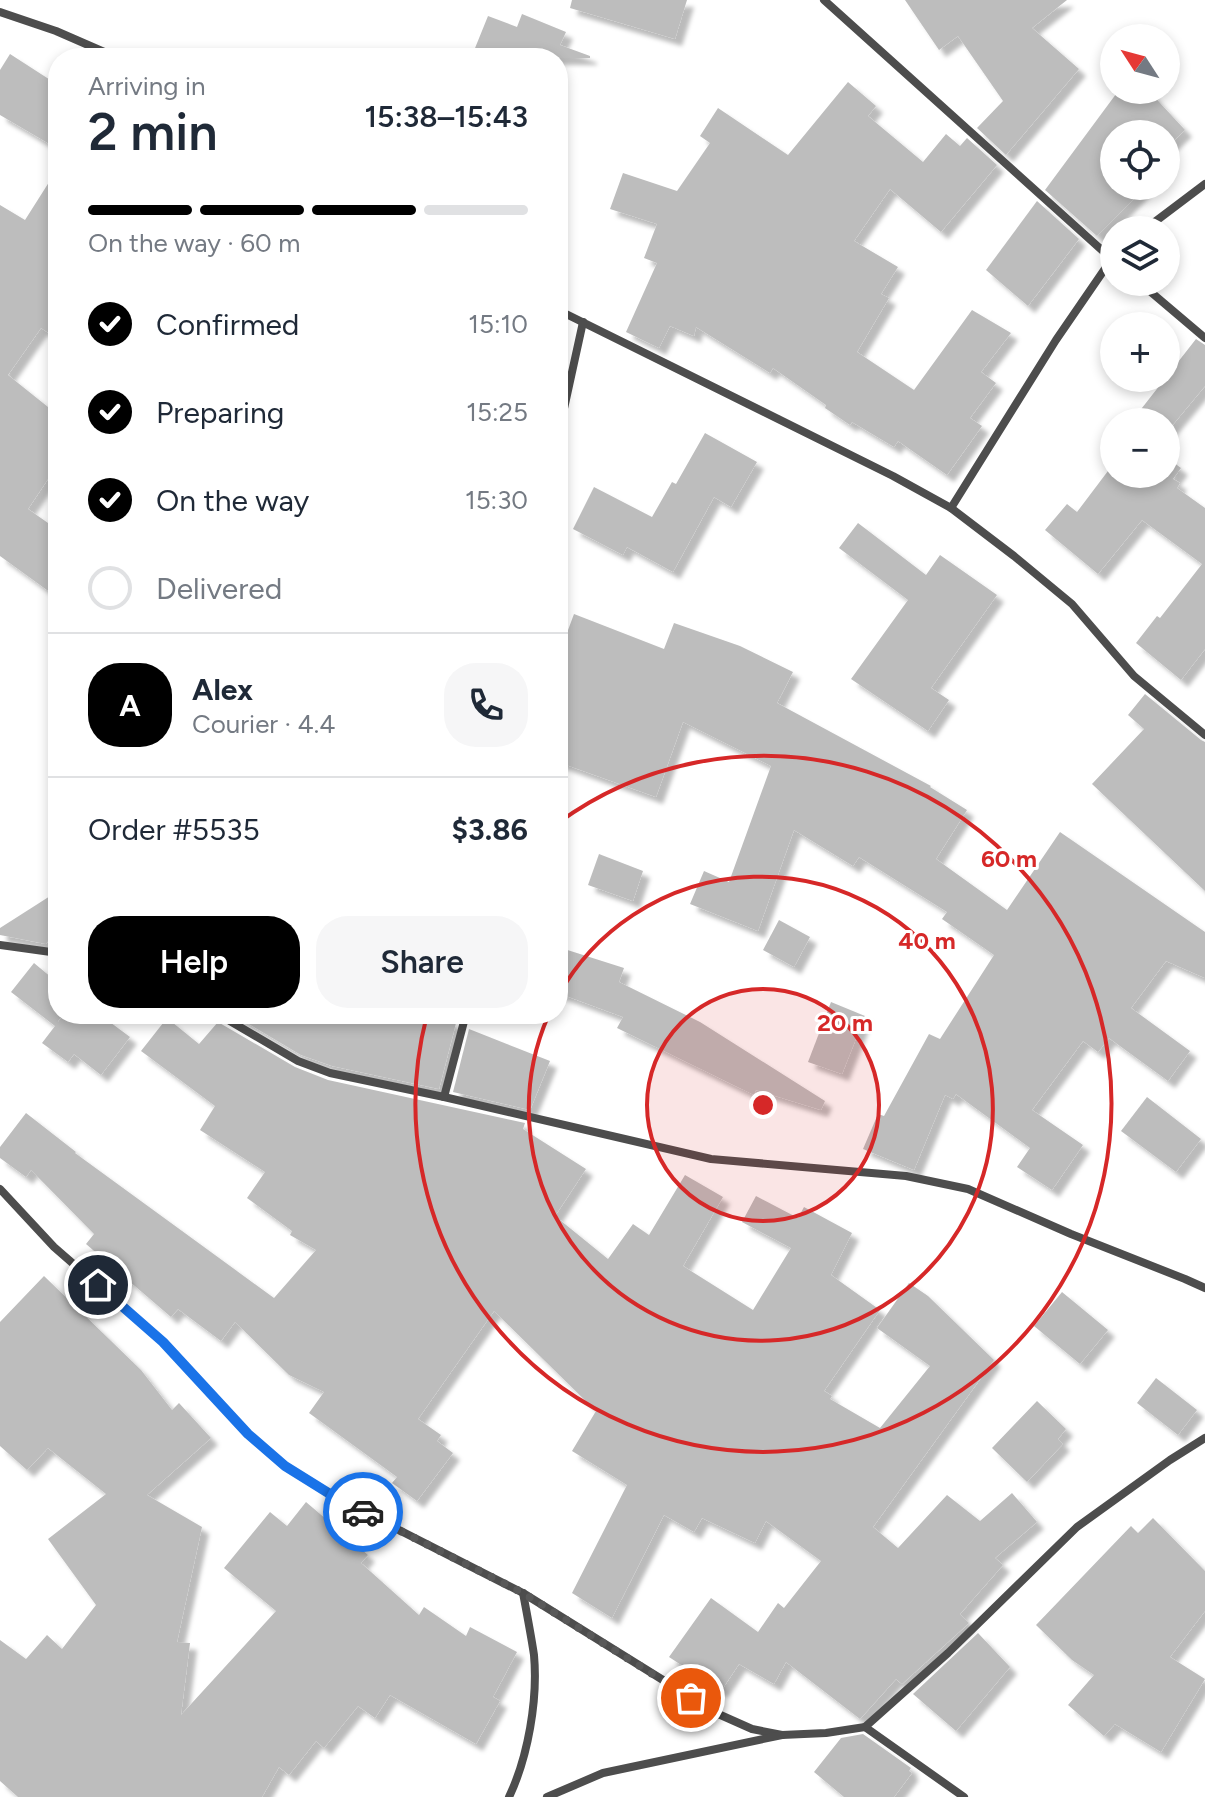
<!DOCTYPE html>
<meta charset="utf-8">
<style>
body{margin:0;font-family:Figtree,sans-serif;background:#f6f6f7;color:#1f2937;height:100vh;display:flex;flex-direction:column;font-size:30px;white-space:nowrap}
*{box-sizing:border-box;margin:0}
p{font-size:26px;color:#747a83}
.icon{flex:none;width:44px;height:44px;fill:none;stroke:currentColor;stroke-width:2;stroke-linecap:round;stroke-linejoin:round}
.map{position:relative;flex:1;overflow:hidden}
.details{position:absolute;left:48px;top:48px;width:520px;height:976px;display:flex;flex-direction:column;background:#fff;border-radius:32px;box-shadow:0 4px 12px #0003}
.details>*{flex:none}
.needle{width:52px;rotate:306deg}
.controls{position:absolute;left:1100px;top:24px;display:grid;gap:16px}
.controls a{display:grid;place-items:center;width:80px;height:80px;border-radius:50%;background:#fff;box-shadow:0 4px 12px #0003;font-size:40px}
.pin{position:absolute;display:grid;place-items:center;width:68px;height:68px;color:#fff;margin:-34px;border:4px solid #fff;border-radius:50%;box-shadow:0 2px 8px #0007}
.courier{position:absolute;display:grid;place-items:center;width:80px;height:80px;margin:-40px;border:6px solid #1a73e8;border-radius:50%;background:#fff;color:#222;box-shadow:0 2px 10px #0007}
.summary em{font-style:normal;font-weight:600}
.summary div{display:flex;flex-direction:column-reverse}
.summary{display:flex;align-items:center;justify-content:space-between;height:136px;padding:0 40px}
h1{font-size:52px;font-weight:600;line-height:60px}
.bar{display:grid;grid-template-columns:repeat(4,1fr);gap:12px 8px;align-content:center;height:96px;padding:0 40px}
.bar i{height:10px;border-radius:6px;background:#e0e1e3}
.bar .selected{background:#000}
.bar p{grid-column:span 4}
.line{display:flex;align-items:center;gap:20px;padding:0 40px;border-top:2px solid #e0e1e3}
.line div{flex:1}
.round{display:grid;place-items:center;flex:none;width:84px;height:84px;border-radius:32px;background:#f6f6f7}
ol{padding:0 40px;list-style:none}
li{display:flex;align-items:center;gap:24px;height:88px}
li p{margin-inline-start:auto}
li .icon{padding:8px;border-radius:50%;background:#000;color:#fff;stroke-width:4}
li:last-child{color:#747a83}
li i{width:44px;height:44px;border:4px solid #e0e1e3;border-radius:50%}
.cta{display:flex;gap:16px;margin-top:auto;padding:16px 40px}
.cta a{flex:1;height:92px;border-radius:32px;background:#000;color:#fff;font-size:32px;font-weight:600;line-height:92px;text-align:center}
.cta a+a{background:#f6f6f7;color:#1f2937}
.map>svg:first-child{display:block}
.building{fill:#bdbdbd;filter:url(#shadow)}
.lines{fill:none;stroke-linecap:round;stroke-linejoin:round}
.minor{stroke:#4d4d4d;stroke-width:8}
.done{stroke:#595959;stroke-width:8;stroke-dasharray:0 14.4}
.route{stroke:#1a73e8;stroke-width:10}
.ring{fill:none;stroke:#d62828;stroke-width:4}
.centre{fill:#d62828;stroke:#fff;stroke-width:4}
.ring-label{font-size:24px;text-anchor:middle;font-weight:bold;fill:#d62828;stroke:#fff;stroke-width:6;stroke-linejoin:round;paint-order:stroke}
</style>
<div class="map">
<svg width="1205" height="1797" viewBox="0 0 1205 1797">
<defs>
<filter id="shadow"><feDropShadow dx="7" dy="7" stdDeviation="2" flood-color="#0004"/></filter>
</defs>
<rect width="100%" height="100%" fill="#fff"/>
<g class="building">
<polygon points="572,0 687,0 675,39 570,8"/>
<polygon points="905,0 1067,0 1032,28 1079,69 1006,155 977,128 1003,101 958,36 939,50"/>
<polygon points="522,14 566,32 560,45 590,56 590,58 471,58 488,16 517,27"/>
<polygon points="10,54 58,85 58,149 0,115 0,70"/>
<polygon points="848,82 876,106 868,116 923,162 946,134 960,146 967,138 997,165 941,232 890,189 854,241 898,267 881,294 889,298 857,352 914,390 972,310 1011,333 981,372 996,383 970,418 982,426 947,475 898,441 894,447 852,422 850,425 825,408 826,405 773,368 770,373 696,327 694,336 670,326 659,348 626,332 657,263 644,258 657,224 610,209 623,173 677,191 710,143 700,136 718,108 788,155"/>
<polygon points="1119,90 1148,90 1185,130 1166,148 1166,134 1114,134 1114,186 1139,186 1143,190 1097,236 1045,190"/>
<polygon points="58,168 58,339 41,328 8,375 58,415 58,464 28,509 58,530 58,598 0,556 0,205 25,220"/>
<polygon points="1037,201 1079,239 1028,306 986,270"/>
<polygon points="1196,339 1205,345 1205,386 1166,433 1166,422 1131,422"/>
<polygon points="705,433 757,462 731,507 714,497 673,572 627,547 623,555 573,529 594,487 652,517 672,482 676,484"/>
<polygon points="1166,457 1181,468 1173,479 1180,483 1177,488 1205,508 1205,649 1181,680 1136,643 1157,616 1160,618 1202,564 1142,520 1098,574 1045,530 1067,504 1077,512 1114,463 1114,474 1166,474"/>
<polygon points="858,523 926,575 940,555 997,595 931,688 949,700 928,731 851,679 908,600 839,548"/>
<polygon points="574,614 664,649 674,623 740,646 793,672 777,703 931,786 930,787 967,810 936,859 1007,910 1060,832 1205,932 1205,978 1166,961 1131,1008 1190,1051 1168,1081 1109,1038 1098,1052 1083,1041 1032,1110 1083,1145 1052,1190 1017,1167 1030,1148 956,1094 953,1099 945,1095 914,1170 863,1149 878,1114 884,1116 929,1034 940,1039 994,955 942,919 947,912 859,857 853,866 794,830 758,931 690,904 704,871 729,882 771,766 683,722 656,797 558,762 558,657"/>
<polygon points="1145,694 1201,740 1205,742 1205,891 1092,784 1144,729 1128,715"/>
<polygon points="599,854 643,871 633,901 588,885"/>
<polygon points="58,891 58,927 46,944 0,935 0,928"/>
<polygon points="779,920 810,937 794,967 763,950"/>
<polygon points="558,947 624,968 619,982 700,1022 825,1101 821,1110 756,1090 754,1095 617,1028 623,1017 558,993"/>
<polygon points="34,963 58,983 58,1022 64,1014 99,1014 130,1037 101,1075 74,1054 68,1062 42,1043 55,1026 11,992"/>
<polygon points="831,1002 865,1016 842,1074 808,1062"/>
<polygon points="232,1014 433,1014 456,1023 439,1089 332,1066 301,1055"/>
<polygon points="167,1018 199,1044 218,1022 295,1067 328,1080 525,1123 523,1129 586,1169 555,1216 608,1259 633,1224 649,1235 685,1175 723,1197 683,1266 753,1310 791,1248 742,1222 756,1196 798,1218 804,1207 852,1233 831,1275 880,1310 824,1391 832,1396 830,1399 880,1428 930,1366 877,1328 909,1283 928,1296 994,1360 873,1527 898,1548 947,1495 980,1521 1012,1493 1037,1522 995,1558 1003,1565 960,1614 969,1623 902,1684 896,1679 860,1719 786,1662 774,1684 739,1664 721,1691 669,1657 711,1598 758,1632 778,1603 784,1608 821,1561 766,1521 755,1543 702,1518 694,1532 664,1515 612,1618 572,1593 627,1485 572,1451 596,1411 494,1311 418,1419 441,1435 437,1441 453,1453 417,1501 392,1483 397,1477 309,1413 324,1392 289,1375 235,1322 221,1341 178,1309 171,1317 86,1244 94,1234 31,1170 26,1177 0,1158 0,1147 26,1113 76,1152 75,1153 274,1298 316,1250 290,1235 292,1231 247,1198 265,1172 200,1130 215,1106 141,1051"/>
<polygon points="469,1029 550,1061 530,1110 453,1092"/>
<polygon points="1147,1097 1201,1139 1176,1172 1121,1131"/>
<polygon points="44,1276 141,1370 172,1410 179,1403 211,1438 147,1495 202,1527 177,1642 190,1643 181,1715 276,1611 224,1568 270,1512 287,1526 306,1502 368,1555 361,1563 419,1615 424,1607 466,1636 470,1627 517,1652 493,1697 500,1701 476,1744 390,1695 375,1718 358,1706 324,1748 316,1741 289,1775 279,1767 262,1797 18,1797 0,1781 0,1640 26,1659 47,1635 62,1649 96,1605 48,1539 106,1494 48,1448 27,1470 0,1446 0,1322"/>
<polygon points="1062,1292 1108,1330 1080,1364 1034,1326"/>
<polygon points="1156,1378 1197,1410 1178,1435 1137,1403"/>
<polygon points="1037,1401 1066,1429 1058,1439 1063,1444 1027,1482 992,1448"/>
<polygon points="1153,1518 1205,1571 1205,1611 1170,1657 1205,1679 1161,1752 1115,1724 1104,1736 1068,1705 1094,1675 1072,1660 1036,1625 1131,1526 1138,1533"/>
<polygon points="978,1633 1010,1667 956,1731 913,1694"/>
<polygon points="863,1734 911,1768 909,1771 912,1773 894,1797 844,1797 814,1772 841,1738"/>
</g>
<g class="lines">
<g class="minor">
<polyline points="824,0 1114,261"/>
<polyline points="0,12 56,31 118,58"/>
<polyline points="1144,230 1205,184"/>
<polyline points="1139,282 1205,338"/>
<polyline points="558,310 893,476 951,508 1014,556 1072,604 1134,676 1205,735"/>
<polyline points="558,436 583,322"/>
<polyline points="951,508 1056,340 1113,257"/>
<polyline points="0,945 58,953"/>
<polyline points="218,1014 298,1061 330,1073 444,1097 711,1159 906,1176 968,1189 1071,1234 1185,1279 1205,1288"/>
<polyline points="444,1097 466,1014"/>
<polyline points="0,1189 54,1247 163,1342 248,1434 285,1466 338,1499 523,1593 716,1713 752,1729 782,1735"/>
<polyline points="865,1727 964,1797"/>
<path d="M509 1797C528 1757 538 1700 534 1655 531 1635 527 1614 523 1593"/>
<polyline points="547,1797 603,1773 782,1735 826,1733 865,1727 948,1653 1077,1527 1170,1460 1205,1438"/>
</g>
</g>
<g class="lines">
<polyline class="done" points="363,1512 523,1593 691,1698"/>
<polyline class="route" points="98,1285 163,1342 248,1434 285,1466 338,1499 363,1512"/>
</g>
<circle cx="763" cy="1105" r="116" fill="#d62828" fill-opacity=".12"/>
<g class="ring">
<circle cx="763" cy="1105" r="116"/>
<path d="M558 996A232 232 0 1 1 549 1014"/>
<path d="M558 823A348 348 0 1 1 427 1015"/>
</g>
<circle cx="763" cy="1105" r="12" class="centre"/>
<g class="ring-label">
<text x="1009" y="867">60 m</text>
<text x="927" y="949">40 m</text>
<text x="845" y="1031">20 m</text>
</g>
</svg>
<div class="controls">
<a><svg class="needle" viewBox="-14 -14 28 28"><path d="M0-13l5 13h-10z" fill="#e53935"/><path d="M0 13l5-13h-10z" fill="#747a83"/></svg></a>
<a><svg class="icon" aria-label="locate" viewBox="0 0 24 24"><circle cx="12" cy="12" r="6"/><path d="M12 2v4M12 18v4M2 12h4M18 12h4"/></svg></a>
<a><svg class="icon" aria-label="layers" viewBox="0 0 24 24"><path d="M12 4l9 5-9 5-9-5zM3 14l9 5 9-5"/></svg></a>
<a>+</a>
<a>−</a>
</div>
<div class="pin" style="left:691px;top:1698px;background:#ea580c"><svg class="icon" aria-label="bag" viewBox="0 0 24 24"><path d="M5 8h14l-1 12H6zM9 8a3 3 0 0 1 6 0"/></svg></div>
<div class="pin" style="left:98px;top:1285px;background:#1f2937"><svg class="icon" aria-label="home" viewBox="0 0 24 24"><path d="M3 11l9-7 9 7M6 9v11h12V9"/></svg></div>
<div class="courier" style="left:363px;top:1512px"><svg class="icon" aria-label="car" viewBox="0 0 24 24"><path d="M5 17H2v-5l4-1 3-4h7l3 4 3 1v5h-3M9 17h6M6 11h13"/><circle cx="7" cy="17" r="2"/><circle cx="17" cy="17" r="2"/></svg></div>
<section class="details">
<div class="summary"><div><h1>2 min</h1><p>Arriving in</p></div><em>15:38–15:43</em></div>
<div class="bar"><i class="selected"></i><i class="selected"></i><i class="selected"></i><i></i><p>On the way · 60 m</p></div>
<ol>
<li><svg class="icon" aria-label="check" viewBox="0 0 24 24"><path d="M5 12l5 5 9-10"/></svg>Confirmed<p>15:10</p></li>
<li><svg class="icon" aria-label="check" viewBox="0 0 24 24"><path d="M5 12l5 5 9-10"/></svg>Preparing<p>15:25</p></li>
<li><svg class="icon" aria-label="check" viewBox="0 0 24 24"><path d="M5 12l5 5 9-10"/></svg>On the way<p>15:30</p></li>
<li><i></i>Delivered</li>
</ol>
<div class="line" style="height:144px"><b class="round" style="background:#000;color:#fff">A</b><div><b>Alex</b><p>Courier · 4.4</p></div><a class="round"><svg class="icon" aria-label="phone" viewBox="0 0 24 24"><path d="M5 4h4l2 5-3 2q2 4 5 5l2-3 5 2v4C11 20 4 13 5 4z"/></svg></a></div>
<div class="line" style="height:104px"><div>Order #5535</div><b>$3.86</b></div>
<div class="cta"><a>Help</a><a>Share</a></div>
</section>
</div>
